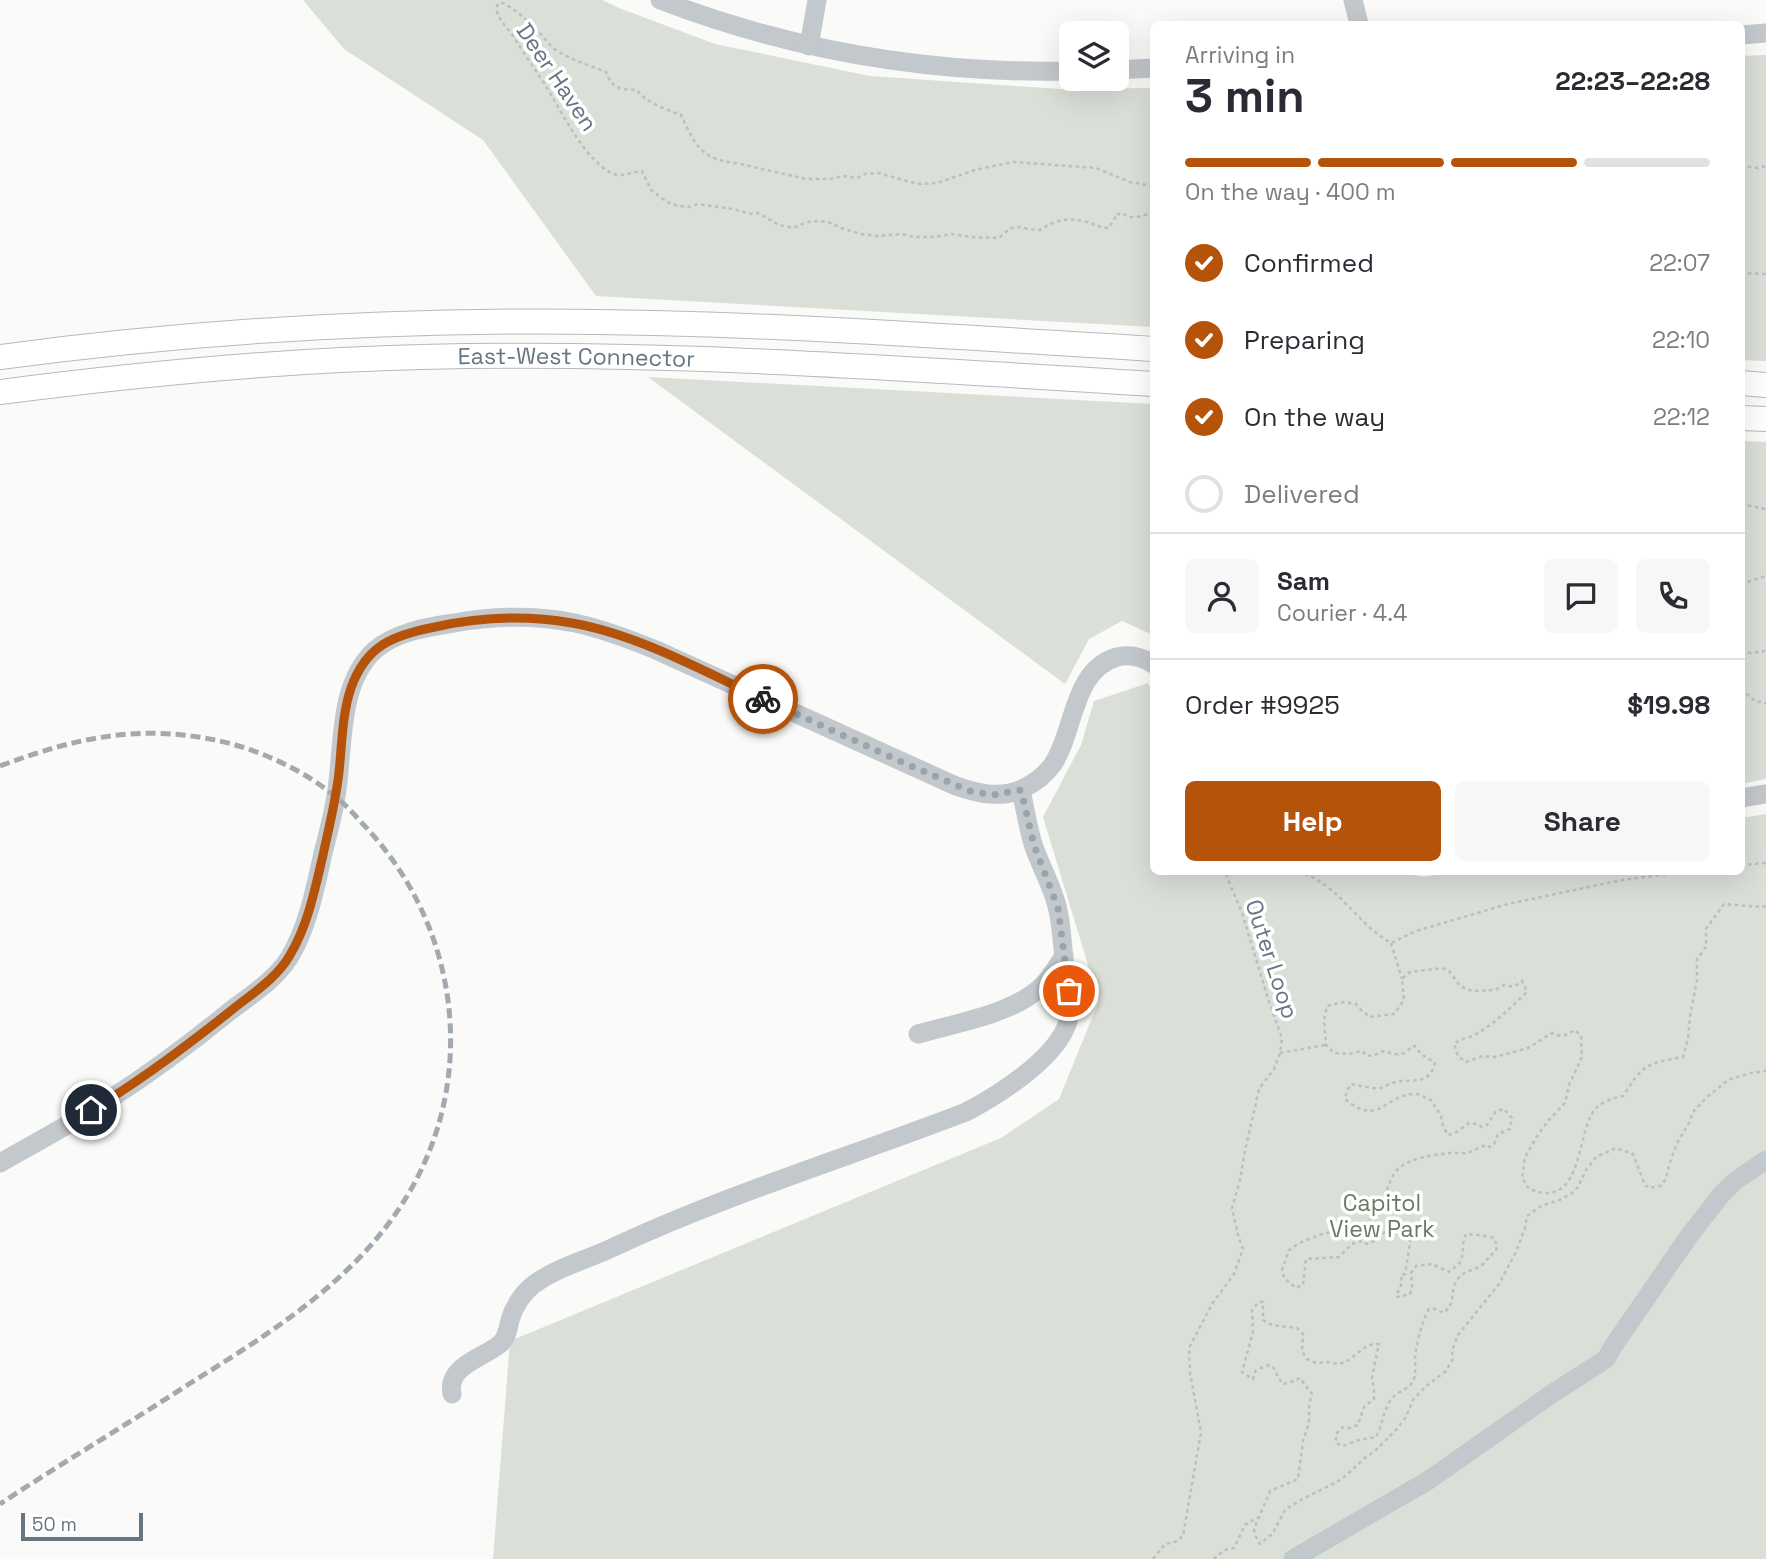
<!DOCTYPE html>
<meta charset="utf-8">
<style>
body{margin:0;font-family:"Space Grotesk",sans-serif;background:#f7f7f7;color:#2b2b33;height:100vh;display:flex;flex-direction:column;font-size:26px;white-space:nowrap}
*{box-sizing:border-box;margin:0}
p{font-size:23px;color:#7c7c81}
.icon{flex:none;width:38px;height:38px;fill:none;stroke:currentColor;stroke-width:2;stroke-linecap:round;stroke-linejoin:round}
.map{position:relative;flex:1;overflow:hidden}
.side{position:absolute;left:1150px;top:21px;width:595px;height:854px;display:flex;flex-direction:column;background:#fff;border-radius:10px;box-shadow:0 7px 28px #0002}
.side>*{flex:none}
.tools{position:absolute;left:1059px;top:21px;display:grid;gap:14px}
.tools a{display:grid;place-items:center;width:70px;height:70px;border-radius:10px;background:#fff;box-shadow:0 7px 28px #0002;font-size:35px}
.scale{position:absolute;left:21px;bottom:18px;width:122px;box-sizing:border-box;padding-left:7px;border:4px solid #657683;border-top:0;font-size:19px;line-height:24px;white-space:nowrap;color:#657683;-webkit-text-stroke:5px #fff;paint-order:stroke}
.pin{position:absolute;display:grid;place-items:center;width:60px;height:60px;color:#fff;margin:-30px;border:4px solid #fff;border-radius:50%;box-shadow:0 2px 7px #0007}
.courier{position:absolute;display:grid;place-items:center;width:70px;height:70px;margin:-35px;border:5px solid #b45309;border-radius:50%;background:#fff;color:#222;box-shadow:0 2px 9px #0007}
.head em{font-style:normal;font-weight:600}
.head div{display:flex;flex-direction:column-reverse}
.head{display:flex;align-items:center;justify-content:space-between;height:119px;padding:0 35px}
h1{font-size:46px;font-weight:600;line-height:52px}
.bar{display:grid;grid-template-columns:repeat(4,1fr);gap:10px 7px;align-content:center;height:84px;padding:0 35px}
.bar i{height:9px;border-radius:5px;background:#e1e1e2}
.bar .selected{background:#b45309}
.bar p{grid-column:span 4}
.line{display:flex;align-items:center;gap:18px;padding:0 35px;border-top:2px solid #e1e1e2}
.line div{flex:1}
.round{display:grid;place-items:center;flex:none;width:74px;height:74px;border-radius:10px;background:#f7f7f7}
ol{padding:0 35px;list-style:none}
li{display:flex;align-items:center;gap:21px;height:77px}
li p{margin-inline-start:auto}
li .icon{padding:7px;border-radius:50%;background:#b45309;color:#fff;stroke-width:4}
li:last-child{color:#7c7c81}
li i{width:38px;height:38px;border:4px solid #e1e1e2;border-radius:50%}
.primary-button{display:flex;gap:14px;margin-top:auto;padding:14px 35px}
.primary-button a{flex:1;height:80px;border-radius:10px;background:#b45309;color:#fff;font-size:28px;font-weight:600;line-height:80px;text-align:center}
.primary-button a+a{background:#f7f7f7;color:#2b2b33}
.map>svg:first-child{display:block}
.green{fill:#dadfd7}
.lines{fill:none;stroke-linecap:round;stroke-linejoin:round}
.major-casing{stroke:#b5babe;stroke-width:26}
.path{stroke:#bbbfc2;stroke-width:2.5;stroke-dasharray:3.5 3.5;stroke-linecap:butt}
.minor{stroke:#c3c8cc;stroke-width:19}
.major{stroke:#fff;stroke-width:24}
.rail{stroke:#a2aab0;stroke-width:5;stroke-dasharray:10 5;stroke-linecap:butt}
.done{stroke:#99a4ac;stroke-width:7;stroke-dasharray:0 12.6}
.route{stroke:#b45309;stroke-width:9}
.labels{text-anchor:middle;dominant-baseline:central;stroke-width:7;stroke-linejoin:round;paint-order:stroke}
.street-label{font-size:23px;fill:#657683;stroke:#fff}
.park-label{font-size:23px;fill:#687a64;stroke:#fff}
</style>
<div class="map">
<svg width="1766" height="1559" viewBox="0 0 1766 1559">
<rect width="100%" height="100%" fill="#fafaf8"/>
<g class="green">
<polygon points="303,0 602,0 619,8 715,44 870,76 1060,89 1153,88 1153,327 596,296 483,140 344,49"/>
<polygon points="1766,55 1766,361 1741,360 1741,56"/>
<polygon points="648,377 1153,404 1153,635 1122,621 1089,639 1065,684"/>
<polygon points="1741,441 1766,442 1766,779 1741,784"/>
<polygon points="1148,683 1153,691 1153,872 1399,872 1423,877 1455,872 1741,872 1741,818 1766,814 1766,1559 493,1559 510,1341 1001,1138 1059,1099 1099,1001 1043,817 1081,745 1094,701"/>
</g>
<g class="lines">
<g class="major-casing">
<g id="major">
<path d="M0 357C217 328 436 317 655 323 821 327 987 339 1153 349"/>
<polyline points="1741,383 1766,385"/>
<path id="s1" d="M0 392C140 374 281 360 422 357 666 351 910 369 1153 384"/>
<polyline points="1741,418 1766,419"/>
</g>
</g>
<g class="path">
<polyline points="1741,166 1758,168 1766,166"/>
<path d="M1153 186 1130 182 1096 168 1013 162 975 170 937 183 918 184 878 173 865 174 857 178 843 176 830 179H806L736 163C701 160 694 143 681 115 667 110 645 102 637 90 620 89 613 90 606 72 589 65 571 60 556 50 548 44 544 37 537 30 527 20 516 10 503 3L498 4 496 9C500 22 506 26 513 36 522 50 531 64 540 77 560 107 577 148 606 170 620 180 629 172 642 171L651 190 667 202 678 206 689 207 698 204 733 209 751 214 758 213 779 225 793 228 807 222 820 221 828 222 841 228 861 234 877 236 902 234 914 237H935L952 234 972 237 999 238C1017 220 1019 230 1040 230 1057 219 1068 217 1088 222 1095 225 1101 228 1109 228L1115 218V215L1122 213C1132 221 1143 215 1153 213"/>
<polyline points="1741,273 1766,274"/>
<path d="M1741 506C1751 504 1757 508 1766 509"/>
<polyline points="1741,584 1766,576"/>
<polyline points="1741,651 1751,653 1766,651"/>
<polyline points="1741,689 1755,701 1766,703"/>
<polyline points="1741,865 1766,863"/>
<path d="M1298 872C1338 882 1356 924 1391 943L1416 931 1508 904 1622 880 1685 872"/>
<path d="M1766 906 1762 907 1724 904 1706 929V947L1697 959V980L1690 1016 1688 1039 1683 1057C1645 1064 1644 1064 1623 1096 1614 1098 1604 1101 1597 1107 1577 1126 1584 1195 1545 1193 1540 1193 1534 1190 1529 1189L1522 1178 1525 1157 1536 1138 1547 1122 1565 1103 1569 1085 1582 1057 1581 1036 1575 1030C1566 1035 1562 1038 1552 1033L1528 1048 1495 1057 1483 1056 1466 1062 1458 1056 1454 1044C1461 1038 1467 1039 1474 1035 1495 1024 1510 1008 1527 992L1522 981C1516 987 1511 987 1504 985L1495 990 1472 991 1460 986 1449 971 1442 968 1410 972 1402 979 1404 1000 1394 1014 1370 1017 1362 1011 1356 1004 1343 1002 1327 1006 1324 1020 1326 1045 1334 1053 1349 1054 1362 1051 1367 1056 1375 1055 1383 1051C1391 1053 1400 1057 1407 1051 1414 1045 1406 1049 1415 1046L1421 1054 1435 1063C1429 1088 1409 1077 1392 1083 1388 1084 1385 1087 1381 1088 1373 1089 1361 1086 1352 1084L1347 1090 1345 1099C1379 1128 1385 1094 1415 1094 1420 1094 1426 1098 1431 1100L1441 1116 1443 1126 1448 1135 1455 1133 1469 1123 1477 1124 1482 1127 1487 1125 1496 1111 1504 1109 1512 1118 1510 1129 1498 1134 1494 1144 1490 1147 1487 1145C1480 1147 1473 1151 1467 1153 1462 1154 1455 1152 1450 1153 1434 1155 1411 1157 1398 1169 1388 1179 1387 1196 1379 1208 1373 1218 1361 1227 1351 1234L1340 1230 1319 1235 1299 1243 1289 1250 1282 1270 1284 1278 1296 1288 1303 1285 1306 1259 1339 1257 1352 1244 1359 1241 1367 1244 1374 1241 1388 1230 1408 1231 1411 1236 1405 1274 1401 1275 1402 1283 1396 1296 1398 1297 1410 1294 1412 1287 1411 1273 1416 1266 1432 1264 1449 1272C1452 1269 1456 1267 1459 1264 1465 1256 1461 1243 1466 1234L1487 1236 1494 1238 1497 1245 1496 1251C1490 1255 1489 1258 1484 1263 1475 1273 1459 1268 1454 1287 1450 1302 1456 1299 1444 1313L1435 1309H1429C1421 1324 1417 1341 1415 1357 1415 1364 1416 1373 1414 1379 1410 1390 1396 1391 1390 1401 1383 1412 1382 1426 1376 1437L1359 1440 1343 1446 1336 1443V1434L1343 1427 1349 1428 1358 1425 1364 1407 1374 1399V1390L1372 1377 1379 1344 1368 1345 1346 1362 1338 1364 1328 1362 1316 1363 1307 1359 1302 1351 1303 1334 1297 1328 1272 1325 1263 1320V1302H1259L1252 1310 1253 1332 1242 1372 1253 1379 1256 1370 1269 1365 1273 1367 1282 1384 1289 1383 1300 1378 1312 1394 1309 1405V1423L1303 1441 1298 1479 1270 1491 1254 1529 1255 1535 1260 1544 1273 1533 1285 1510 1297 1502 1342 1479 1366 1457 1375 1451 1396 1430 1406 1417 1413 1400 1425 1387 1446 1371 1453 1359 1452 1351 1458 1335 1499 1284 1515 1254 1525 1228 1527 1216 1541 1206 1562 1199 1572 1193 1578 1187 1586 1170 1596 1157 1616 1148 1633 1154 1645 1185 1649 1188 1660 1186 1666 1179 1669 1165 1677 1143 1689 1123 1693 1112 1706 1098 1728 1080 1750 1073 1766 1071"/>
<polyline points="1391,943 1402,979"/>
<polyline points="1280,1053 1325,1045"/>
<polyline points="1153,1559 1165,1544 1175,1542 1183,1536 1201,1432 1190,1373 1189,1348 1212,1304 1234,1274 1243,1249 1238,1235 1232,1208 1240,1180 1245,1151 1259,1089 1274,1069 1280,1053 1282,1038 1270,1005 1242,913 1225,872"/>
<polyline points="1214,1559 1224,1550 1234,1548 1245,1525 1258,1517"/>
</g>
<g class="minor">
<path d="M660 0C793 51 929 74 1071 71"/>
<polyline points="1353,0 1359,24"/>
<polyline points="1741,35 1766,33"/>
<polyline points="809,46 817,0"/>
<polyline points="1116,70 1153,68"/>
<polyline points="1741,798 1766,794"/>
<path d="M918 1034C956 1023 1012 1014 1041 987 1050 979 1057 966 1064 956"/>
<path d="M0 1163C37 1142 74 1122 110 1099 152 1072 191 1043 230 1011 250 996 275 980 289 958 308 927 315 889 323 853 328 834 333 815 336 796 344 750 337 684 375 650 396 632 427 627 454 623 493 616 536 615 575 623 603 629 629 639 656 650L956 786C979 794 1002 799 1024 788 1036 782 1046 774 1053 764 1075 731 1072 670 1117 657 1130 654 1142 657 1153 664"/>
<path d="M452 1394C446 1366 483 1358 500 1344 507 1338 508 1329 510 1320 514 1307 522 1294 533 1285 557 1267 587 1260 614 1247 728 1194 849 1157 966 1112 997 1096 1052 1061 1066 1027 1073 1011 1068 992 1066 975 1062 952 1063 929 1057 906 1052 886 1041 867 1034 847 1028 829 1025 808 1021 790"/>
<polyline points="1293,1559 1429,1480 1553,1393 1606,1359 1614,1345 1689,1236 1721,1195 1735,1181 1766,1160"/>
</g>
<use href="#major" class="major"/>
<path class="rail" d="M0 766C80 736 147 722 232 744 268 754 308 773 337 798 345 804 353 813 360 821 457 920 480 1070 410 1191 360 1278 272 1332 189 1384 126 1425 62 1463 0 1504"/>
</g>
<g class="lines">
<polyline class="done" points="763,699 902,762 970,791 992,795 1021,790 1034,845 1058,908 1069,991"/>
<path class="route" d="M91 1110C141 1081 188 1045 233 1009 253 993 277 978 290 955 308 925 315 889 323 855 329 827 336 800 339 772 342 745 342 714 351 688 366 645 394 635 435 627 480 617 526 615 572 623 636 634 704 671 763 699"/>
</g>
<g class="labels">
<g class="street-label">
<text transform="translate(557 77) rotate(56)">Deer Haven</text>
<text stroke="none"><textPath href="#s1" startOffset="578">East-West Connector</textPath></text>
<text transform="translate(1272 959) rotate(72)">Outer Loop</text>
</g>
<g class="park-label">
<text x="1382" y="1203">Capitol<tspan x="1382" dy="26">View Park</tspan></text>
</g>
</g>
</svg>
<div class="tools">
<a><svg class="icon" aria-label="layers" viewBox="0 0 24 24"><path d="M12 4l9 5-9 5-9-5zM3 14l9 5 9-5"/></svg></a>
</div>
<div class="scale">50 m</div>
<div class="pin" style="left:1069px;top:991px;background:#ea580c"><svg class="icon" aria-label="bag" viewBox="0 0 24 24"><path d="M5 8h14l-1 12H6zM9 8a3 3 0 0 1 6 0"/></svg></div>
<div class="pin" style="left:91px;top:1110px;background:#1f2937"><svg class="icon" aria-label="home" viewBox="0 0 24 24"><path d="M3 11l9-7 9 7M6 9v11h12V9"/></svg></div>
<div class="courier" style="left:763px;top:699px"><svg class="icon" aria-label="bike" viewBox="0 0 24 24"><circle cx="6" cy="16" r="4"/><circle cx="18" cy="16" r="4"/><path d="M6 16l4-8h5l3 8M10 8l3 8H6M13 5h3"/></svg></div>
<section class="side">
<div class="head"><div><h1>3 min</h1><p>Arriving in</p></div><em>22:23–22:28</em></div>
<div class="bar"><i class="selected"></i><i class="selected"></i><i class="selected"></i><i></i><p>On the way · 400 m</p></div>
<ol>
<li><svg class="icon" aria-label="check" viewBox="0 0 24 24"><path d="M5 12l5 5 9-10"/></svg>Confirmed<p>22:07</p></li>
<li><svg class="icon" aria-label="check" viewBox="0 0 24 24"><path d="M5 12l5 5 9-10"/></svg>Preparing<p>22:10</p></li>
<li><svg class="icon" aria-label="check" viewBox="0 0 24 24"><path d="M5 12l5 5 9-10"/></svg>On the way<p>22:12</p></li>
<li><i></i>Delivered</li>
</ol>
<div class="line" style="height:126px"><a class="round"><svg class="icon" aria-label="person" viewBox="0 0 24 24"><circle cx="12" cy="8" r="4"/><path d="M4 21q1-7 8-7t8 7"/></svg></a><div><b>Sam</b><p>Courier · 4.4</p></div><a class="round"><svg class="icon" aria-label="chat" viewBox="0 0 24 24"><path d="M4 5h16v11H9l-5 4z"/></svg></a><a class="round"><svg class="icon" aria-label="phone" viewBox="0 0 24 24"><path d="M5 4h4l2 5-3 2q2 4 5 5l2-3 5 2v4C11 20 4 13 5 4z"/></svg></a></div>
<div class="line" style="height:91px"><div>Order #9925</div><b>$19.98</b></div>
<div class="primary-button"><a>Help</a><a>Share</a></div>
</section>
</div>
